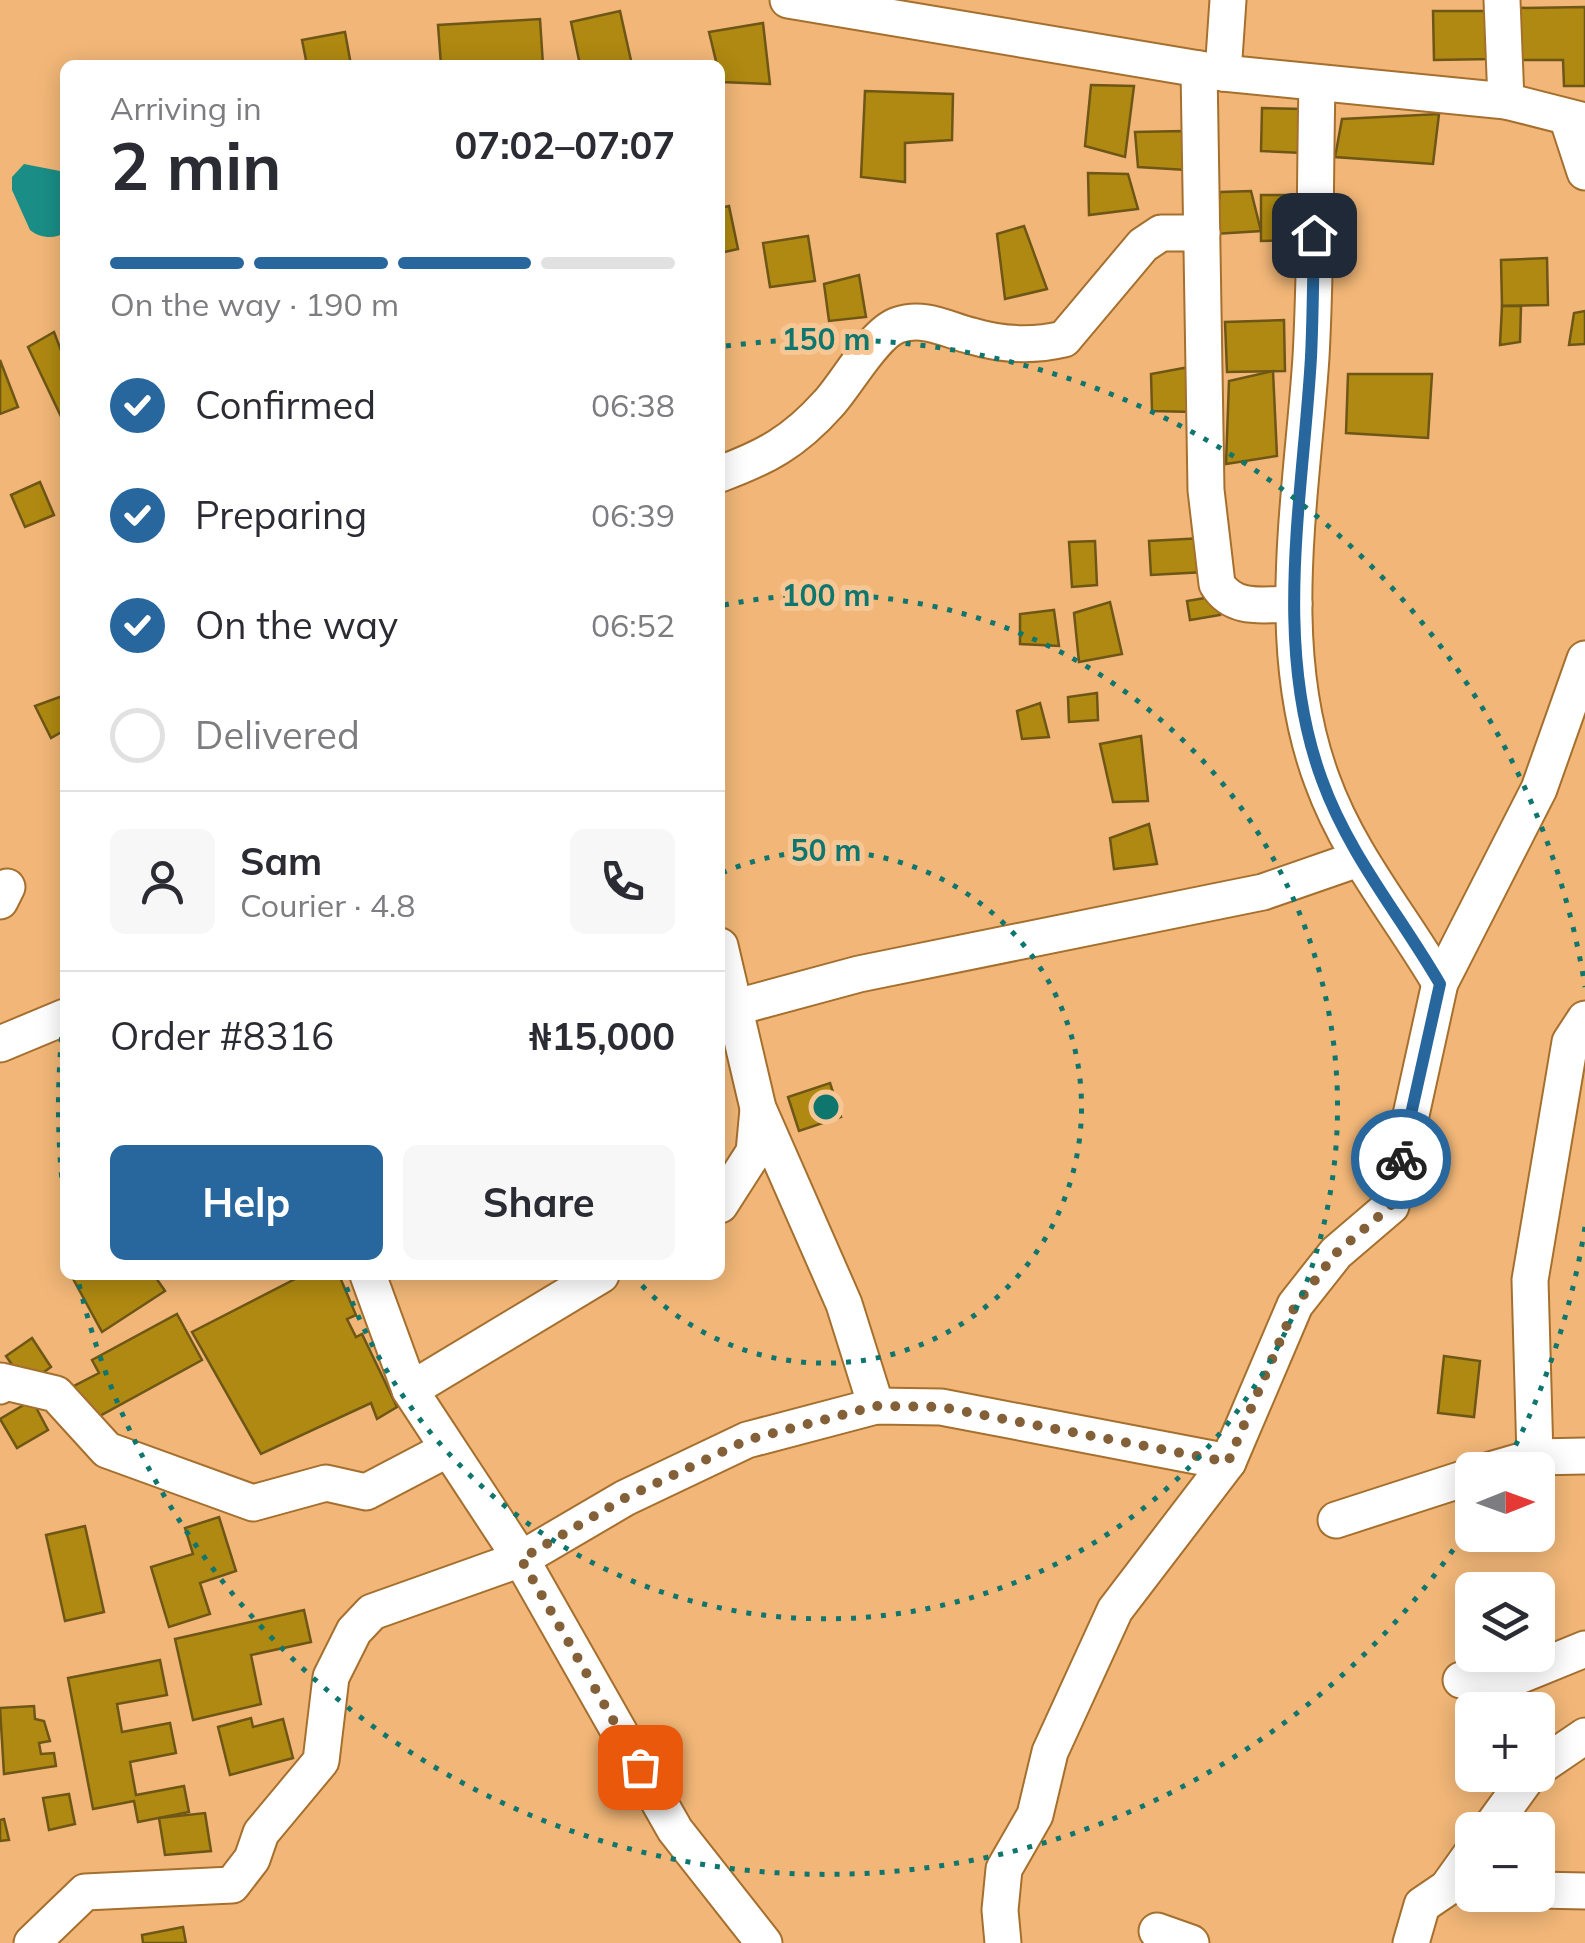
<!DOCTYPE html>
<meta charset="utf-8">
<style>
body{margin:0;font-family:Mulish,sans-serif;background:#f7f7f7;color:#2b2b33;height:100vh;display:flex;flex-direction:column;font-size:38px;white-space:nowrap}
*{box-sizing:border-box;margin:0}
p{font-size:32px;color:#7c7c81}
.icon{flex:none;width:55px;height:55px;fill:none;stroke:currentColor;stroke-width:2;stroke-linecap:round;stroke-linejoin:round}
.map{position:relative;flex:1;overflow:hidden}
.panel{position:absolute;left:60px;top:60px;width:665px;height:1220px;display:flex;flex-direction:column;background:#fff;border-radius:15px;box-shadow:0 5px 25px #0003}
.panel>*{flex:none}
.needle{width:65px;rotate:89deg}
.controls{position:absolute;left:1455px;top:1452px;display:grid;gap:20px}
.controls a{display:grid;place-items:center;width:100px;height:100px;border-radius:15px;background:#fff;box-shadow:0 5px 25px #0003;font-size:50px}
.pin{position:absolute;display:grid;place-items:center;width:85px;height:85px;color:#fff;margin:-42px;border-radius:20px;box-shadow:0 5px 15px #0006}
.courier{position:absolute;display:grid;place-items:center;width:100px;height:100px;margin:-50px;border:8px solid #27679d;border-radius:50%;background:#fff;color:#222;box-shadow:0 2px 12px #0007}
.summary em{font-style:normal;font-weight:700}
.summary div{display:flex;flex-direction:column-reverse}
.summary{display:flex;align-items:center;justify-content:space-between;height:170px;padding:0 50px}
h1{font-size:65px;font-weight:700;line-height:75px}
.bar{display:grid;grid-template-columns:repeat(4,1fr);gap:15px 10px;align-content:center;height:120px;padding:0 50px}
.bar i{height:12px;border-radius:8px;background:#e1e1e2}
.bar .current{background:#27679d}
.bar p{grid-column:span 4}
.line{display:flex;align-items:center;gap:25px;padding:0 50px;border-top:2px solid #e1e1e2}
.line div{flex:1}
.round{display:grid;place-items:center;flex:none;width:105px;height:105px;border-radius:15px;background:#f7f7f7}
ol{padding:0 50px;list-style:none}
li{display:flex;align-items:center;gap:30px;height:110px}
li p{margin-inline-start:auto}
li .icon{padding:10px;border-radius:50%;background:#27679d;color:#fff;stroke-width:4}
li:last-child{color:#7c7c81}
li i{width:55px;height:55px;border:5px solid #e1e1e2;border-radius:50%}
.primary-button{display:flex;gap:20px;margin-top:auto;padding:20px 50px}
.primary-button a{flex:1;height:115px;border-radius:15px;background:#27679d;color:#fff;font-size:40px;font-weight:700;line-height:115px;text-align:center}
.primary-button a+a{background:#f7f7f7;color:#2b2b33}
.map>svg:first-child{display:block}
.water{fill:#1a8e86}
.building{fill:#af8911;stroke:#6e5617;stroke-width:2.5}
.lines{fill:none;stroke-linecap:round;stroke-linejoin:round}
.street-casing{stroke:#a56f2e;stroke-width:39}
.street{stroke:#fff;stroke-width:35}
.done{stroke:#846039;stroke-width:10;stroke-dasharray:0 18}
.route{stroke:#27679d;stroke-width:12}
.ring{fill:none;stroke:#0f766e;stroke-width:5;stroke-dasharray:5 10}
.centre{fill:#0f766e;stroke:#f6c795;stroke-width:5}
.ring-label{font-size:30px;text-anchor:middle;font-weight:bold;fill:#0f766e;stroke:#f6c795;stroke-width:10;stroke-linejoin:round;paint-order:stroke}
</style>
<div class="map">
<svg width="1585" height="1943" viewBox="0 0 1585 1943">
<rect width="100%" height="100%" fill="#f2b778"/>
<path class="water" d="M24 164 65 172V232C56 240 39 238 30 230L12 190V177Z"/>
<g class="building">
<polygon points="1585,7 1585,86 1564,86 1563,60 1518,60 1517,8"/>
<polygon points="620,11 632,65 580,65 571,22"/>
<polygon points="1433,11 1491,11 1492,59 1434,60"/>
<polygon points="540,19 543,65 441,65 438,25"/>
<polygon points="763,23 770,84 721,82 709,32"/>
<polygon points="345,32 351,65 307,65 302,40"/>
<polygon points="1091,85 1134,86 1125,157 1085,146"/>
<polygon points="865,91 953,94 952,140 905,143 905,182 861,177"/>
<polygon points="1262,108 1303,109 1302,153 1261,151"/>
<polygon points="1439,114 1433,164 1335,157 1342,119"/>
<polygon points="1182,131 1186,170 1138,167 1135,132"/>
<polygon points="1088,173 1128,174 1138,209 1089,215"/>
<polygon points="1251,191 1261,231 1215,234 1220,192"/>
<polygon points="1261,195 1302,195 1303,240 1261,241"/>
<polygon points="729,206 738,249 720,253 720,208"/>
<polygon points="1024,226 1047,289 1005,299 997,234"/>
<polygon points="808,236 815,281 770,287 763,243"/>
<polygon points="1547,258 1548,305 1502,306 1501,260"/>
<polygon points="859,275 866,317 829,321 824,284"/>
<polygon points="1502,306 1521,306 1520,342 1500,345"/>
<polygon points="1585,311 1585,344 1569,345 1574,313"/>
<polygon points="1284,320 1285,371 1227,372 1225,322"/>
<polygon points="54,332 65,361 65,425 28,347"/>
<polygon points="0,360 18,407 0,414"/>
<polygon points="1189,367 1193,412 1152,411 1151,374"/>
<polygon points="1273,371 1277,456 1226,464 1229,381"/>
<polygon points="1348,374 1432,374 1428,438 1346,433"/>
<polygon points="40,482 54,515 25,527 11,495"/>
<polygon points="1203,538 1205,572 1151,575 1149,541"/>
<polygon points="1095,541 1097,585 1072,587 1069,542"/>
<polygon points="1217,596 1220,615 1190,620 1187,601"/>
<polygon points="1110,602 1122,654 1079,662 1074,613"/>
<polygon points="1054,610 1059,646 1020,644 1020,614"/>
<polygon points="1097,693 1098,720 1069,722 1068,697"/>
<polygon points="65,695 65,730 51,738 35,706"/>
<polygon points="1040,703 1049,737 1022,739 1017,711"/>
<polygon points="1141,736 1148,801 1113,802 1100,744"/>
<polygon points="1149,824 1157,864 1114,869 1110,838"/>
<polygon points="830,1083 841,1117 799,1131 788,1097"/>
<polygon points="71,1275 154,1275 165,1291 102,1332"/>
<polygon points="303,1275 339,1275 356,1315 347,1319 356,1337 362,1334 397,1407 377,1419 371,1403 261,1454 192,1332"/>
<polygon points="177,1314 202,1360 85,1424 66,1390 99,1373 92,1360"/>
<polygon points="32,1338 51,1367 26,1385 6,1356"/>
<polygon points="1444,1356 1480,1361 1474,1417 1438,1413"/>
<polygon points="32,1400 48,1430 17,1448 0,1419"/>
<polygon points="219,1517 236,1571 200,1583 210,1614 169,1627 151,1567 193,1554 185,1528"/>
<polygon points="85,1526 104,1612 65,1621 46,1535"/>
<polygon points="304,1610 311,1642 251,1655 261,1704 193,1720 175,1639"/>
<polygon points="160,1660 167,1695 117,1704 122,1732 170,1723 176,1753 130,1762 136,1795 184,1786 189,1812 138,1822 134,1801 93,1809 68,1678"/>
<polygon points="34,1706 35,1719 44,1721 50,1741 39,1743 41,1754 54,1753 56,1766 4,1774 0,1708"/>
<polygon points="251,1718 253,1727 283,1719 293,1758 230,1775 218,1727"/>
<polygon points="69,1794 75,1824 49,1830 43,1798"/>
<polygon points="205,1813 211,1851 165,1855 159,1818"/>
<polygon points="4,1819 9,1840 0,1841 0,1820"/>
<polygon points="183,1927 186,1943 143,1943 142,1935"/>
</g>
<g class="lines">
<g class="street-casing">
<g id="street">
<polyline points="788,0 1223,73 1506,101 1585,121"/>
<polyline points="1502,0 1506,101"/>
<path d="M1199 69 1206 490 1217 584C1234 612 1265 604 1294 604"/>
<polyline points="1223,73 1228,0"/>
<path d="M1317 84C1315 175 1316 267 1311 357 1302 496 1272 646 1322 780 1349 855 1400 915 1440 983"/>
<polyline points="1567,117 1585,172"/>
<path d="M720 474C766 457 794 442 828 404 846 385 874 333 898 325 925 316 947 330 972 336 1002 345 1034 346 1064 339L1143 245 1161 233H1202"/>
<polyline points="0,901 7,887"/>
<polyline points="720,946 758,1108 844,1304 876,1406"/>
<polyline points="737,1007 859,974 1263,892 1358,859"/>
<polyline points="0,1044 65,1017"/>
<polyline points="720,1205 754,1152 758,1109"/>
<polyline points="368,1275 410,1390 521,1559 675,1830 764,1943"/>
<polyline points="0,1386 1,1381 56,1394 107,1450 253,1503 326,1483 366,1492 448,1449"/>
<polyline points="410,1390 601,1275"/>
<polyline points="1535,1457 1530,1280 1570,1042 1585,1019"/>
<polyline points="1490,1470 1535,1457 1585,1456"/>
<polyline points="1336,1520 1472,1476"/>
<polyline points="1461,1680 1499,1684 1585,1649"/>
<polyline points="1538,1768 1585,1736"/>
<polyline points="1489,1830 1529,1775"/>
<polyline points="1538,1890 1585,1891"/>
<polyline points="1157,1931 1191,1943"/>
<polyline points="32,1943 85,1892 232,1885 252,1859 261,1833 321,1761 331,1677 354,1631 372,1612 521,1559 625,1498 747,1440 876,1406 941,1407 1228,1462"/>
<polyline points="1003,1943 1000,1910 1004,1869 1035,1815 1050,1752 1115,1610 1228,1462 1295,1305 1336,1253 1391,1206 1440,983 1539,789 1585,659"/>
<polyline points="1411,1943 1422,1905 1447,1888 1472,1853"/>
</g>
</g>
<use href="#street" class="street"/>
</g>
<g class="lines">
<polyline class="done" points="640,1767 521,1559 625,1498 747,1440 876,1406 941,1407 1228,1462 1295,1306 1336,1253 1391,1206 1401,1159"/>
<path class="route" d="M1314 235C1313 276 1313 316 1311 357 1303 496 1272 645 1322 780 1349 855 1400 915 1440 984L1401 1159"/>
</g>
<g class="ring">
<path d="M722 873A256 256 0 1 1 634 1277"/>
<path d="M724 605A512 512 0 1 1 343 1278"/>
<path d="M1585 1227A768 768 0 0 1 1504 1468M1470 1525A768 768 0 0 1 78 1280M65 1207A768 768 0 0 1 65 1007M726 346A768 768 0 0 1 1585 987"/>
</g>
<circle cx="826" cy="1107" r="15" class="centre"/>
<g class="ring-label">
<text x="826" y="350">150 m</text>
<text x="826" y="606">100 m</text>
<text x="826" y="861">50 m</text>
</g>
</svg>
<div class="controls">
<a><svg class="needle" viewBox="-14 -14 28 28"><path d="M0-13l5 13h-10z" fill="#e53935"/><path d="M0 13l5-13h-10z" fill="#7c7c81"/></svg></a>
<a><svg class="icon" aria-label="layers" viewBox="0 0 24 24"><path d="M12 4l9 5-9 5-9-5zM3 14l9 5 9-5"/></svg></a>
<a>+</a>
<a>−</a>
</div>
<div class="pin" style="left:640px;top:1767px;background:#ea580c"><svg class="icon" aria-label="bag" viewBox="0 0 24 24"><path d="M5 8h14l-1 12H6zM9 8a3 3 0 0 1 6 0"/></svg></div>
<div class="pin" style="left:1314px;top:235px;background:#1f2937"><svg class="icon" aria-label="home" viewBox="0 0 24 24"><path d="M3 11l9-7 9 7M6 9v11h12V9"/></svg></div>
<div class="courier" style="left:1401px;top:1159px"><svg class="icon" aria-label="bike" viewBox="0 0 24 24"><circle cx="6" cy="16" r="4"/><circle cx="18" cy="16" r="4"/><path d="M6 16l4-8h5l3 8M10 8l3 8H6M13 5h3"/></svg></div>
<section class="panel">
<div class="summary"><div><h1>2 min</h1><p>Arriving in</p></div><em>07:02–07:07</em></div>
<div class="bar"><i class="current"></i><i class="current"></i><i class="current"></i><i></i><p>On the way · 190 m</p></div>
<ol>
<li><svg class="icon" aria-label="check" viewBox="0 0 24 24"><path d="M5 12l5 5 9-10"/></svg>Confirmed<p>06:38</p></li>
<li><svg class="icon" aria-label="check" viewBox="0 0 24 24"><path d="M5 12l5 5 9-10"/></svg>Preparing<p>06:39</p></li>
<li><svg class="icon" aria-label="check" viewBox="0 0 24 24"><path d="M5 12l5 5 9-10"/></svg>On the way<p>06:52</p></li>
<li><i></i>Delivered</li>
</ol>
<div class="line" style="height:180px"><a class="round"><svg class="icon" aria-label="person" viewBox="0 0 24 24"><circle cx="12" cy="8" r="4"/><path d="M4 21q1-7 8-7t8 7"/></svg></a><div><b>Sam</b><p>Courier · 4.8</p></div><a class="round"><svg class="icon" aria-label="phone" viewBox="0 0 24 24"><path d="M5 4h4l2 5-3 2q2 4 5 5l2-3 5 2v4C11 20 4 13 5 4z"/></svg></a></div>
<div class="line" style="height:130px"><div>Order #8316</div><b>₦15,000</b></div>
<div class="primary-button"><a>Help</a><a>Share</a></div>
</section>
</div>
